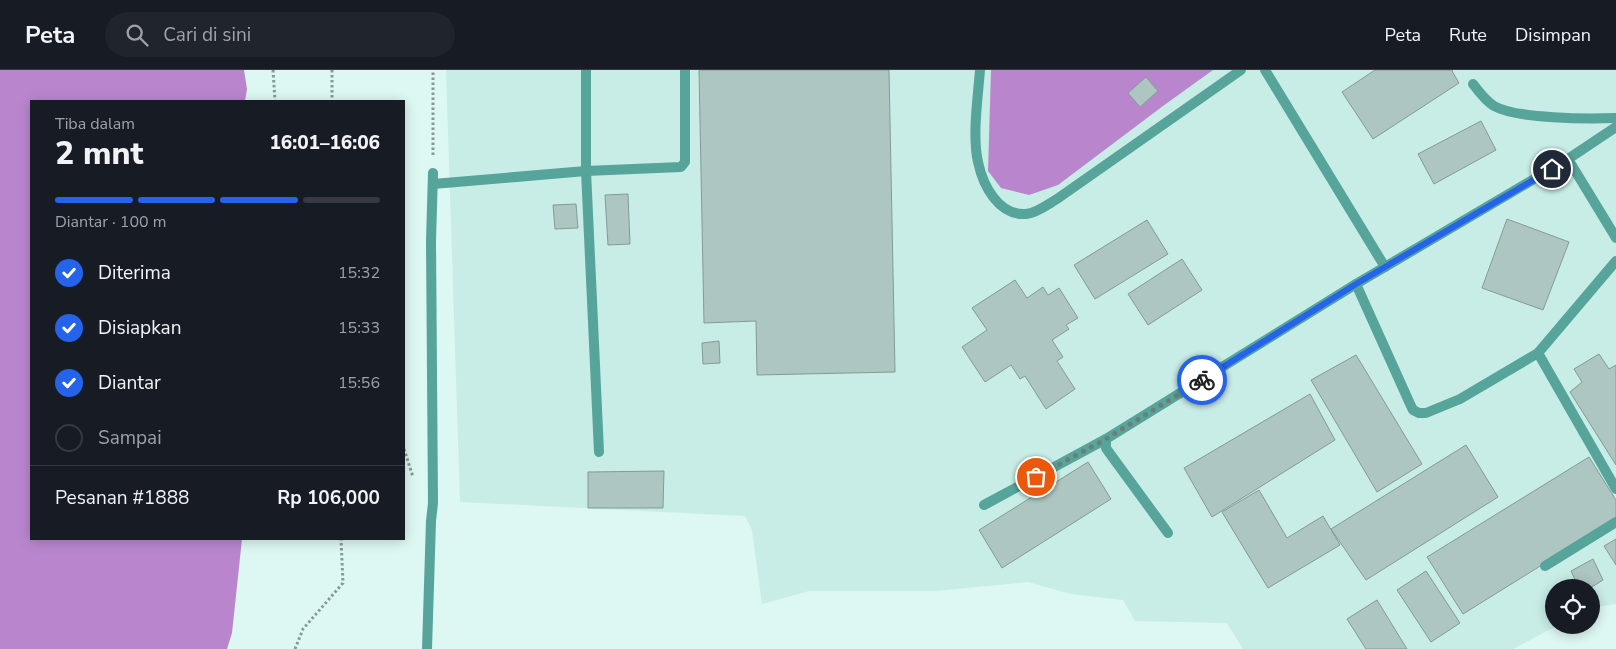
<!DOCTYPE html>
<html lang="id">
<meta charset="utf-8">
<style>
body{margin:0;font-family:"Nunito Sans",sans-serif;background:#20242c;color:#f1f3f6;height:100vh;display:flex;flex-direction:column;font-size:19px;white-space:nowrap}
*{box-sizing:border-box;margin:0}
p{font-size:16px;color:#9ea1a6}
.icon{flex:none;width:28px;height:28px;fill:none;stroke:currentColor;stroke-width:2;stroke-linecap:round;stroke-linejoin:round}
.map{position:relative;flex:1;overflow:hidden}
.side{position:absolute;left:30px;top:30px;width:375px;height:440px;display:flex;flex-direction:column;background:#171b24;border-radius:0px;box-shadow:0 2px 12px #0003}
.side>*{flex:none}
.buttons{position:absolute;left:1545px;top:509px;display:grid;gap:10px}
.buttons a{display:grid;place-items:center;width:55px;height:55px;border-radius:50%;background:#171b24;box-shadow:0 2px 12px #0003;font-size:25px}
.pin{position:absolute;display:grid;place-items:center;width:42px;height:42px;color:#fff;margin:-21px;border:2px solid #fff;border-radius:50%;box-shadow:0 1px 5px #0007}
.courier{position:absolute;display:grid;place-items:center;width:50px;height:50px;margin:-25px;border:4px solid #2563eb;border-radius:50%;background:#fff;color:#222;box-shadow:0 1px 6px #0007}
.head em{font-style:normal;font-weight:800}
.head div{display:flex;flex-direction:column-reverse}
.head{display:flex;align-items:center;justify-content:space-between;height:85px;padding:0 25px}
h1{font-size:32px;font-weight:800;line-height:38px}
.bar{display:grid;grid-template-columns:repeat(4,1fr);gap:8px 5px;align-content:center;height:60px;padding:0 25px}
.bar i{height:6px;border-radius:4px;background:#363941}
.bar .active{background:#2563eb}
.bar p{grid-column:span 4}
.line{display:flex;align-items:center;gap:12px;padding:0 25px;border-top:1px solid #363941}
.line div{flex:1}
ol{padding:0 25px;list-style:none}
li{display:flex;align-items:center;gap:15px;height:55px}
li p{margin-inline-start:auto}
li .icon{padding:5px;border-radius:50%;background:#2563eb;color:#fff;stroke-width:4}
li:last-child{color:#9ea1a6}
li i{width:28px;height:28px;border:2px solid #363941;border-radius:50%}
header{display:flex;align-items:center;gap:30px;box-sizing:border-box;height:70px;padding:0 25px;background:#171b24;border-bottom:1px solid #363941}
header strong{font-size:24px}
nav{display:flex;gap:28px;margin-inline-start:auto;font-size:18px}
.search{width:350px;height:45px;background:#20242c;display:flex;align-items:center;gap:12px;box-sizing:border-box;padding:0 18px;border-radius:28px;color:#9ea1a6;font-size:19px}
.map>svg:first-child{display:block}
.built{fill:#c8ece6}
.water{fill:#b986ce}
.building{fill:#adc6c2;stroke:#839b97}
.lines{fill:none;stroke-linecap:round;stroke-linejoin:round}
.path{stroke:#879a96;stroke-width:3;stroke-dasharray:2.5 2.5;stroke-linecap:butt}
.service{stroke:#56a49a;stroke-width:10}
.minor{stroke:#56a49a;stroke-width:10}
.done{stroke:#6d7d7a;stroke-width:5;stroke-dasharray:0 9}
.route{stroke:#2563eb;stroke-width:6}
</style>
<header>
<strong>Peta</strong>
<div class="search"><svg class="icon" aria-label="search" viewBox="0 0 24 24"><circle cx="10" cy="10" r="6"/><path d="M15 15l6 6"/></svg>Cari di sini</div>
<nav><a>Peta</a><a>Rute</a><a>Disimpan</a></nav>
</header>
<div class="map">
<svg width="1616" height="579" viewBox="0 0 1616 579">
<rect width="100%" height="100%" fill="#ddf7f2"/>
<polygon class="built" points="446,0 1616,0 1616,534 1591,538 1591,518 1554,518 1554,555 1558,555 1513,579 1243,579 1227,553 1135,551 1123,530 1071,524 1028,512 936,521 809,521 762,534 752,460 745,446 460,432"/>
<g class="water">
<polygon points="0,0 244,0 247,19 245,31 31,31 31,469 242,469 232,563 227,579 0,579"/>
<polygon points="991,0 1213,0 1163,36 1058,115 1029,125 1001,118 988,101"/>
</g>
<g class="building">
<polygon points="699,0 889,0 895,302 757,305 756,251 704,253"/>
<polygon points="1375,0 1453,0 1452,1 1459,13 1373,69 1342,22"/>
<polygon points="1146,7 1158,21 1140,37 1128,23"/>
<polygon points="1481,51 1496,80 1434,114 1418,84"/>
<polygon points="628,124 630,174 608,175 605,125"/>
<polygon points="576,134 578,158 555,159 553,135"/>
<polygon points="1507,149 1569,172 1543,240 1482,218"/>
<polygon points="1147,150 1168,184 1095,229 1074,195"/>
<polygon points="1182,189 1202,220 1148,255 1128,224"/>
<polygon points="1015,210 1027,228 1043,217 1048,225 1059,218 1078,248 1066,255 1069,259 1052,270 1063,287 1057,291 1075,319 1046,339 1025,306 1020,309 1011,295 985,312 962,277 987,260 972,238"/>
<polygon points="719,271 720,293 703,294 702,273"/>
<polygon points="1599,284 1609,299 1616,295 1616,395 1570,322 1582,312 1574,299"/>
<polygon points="1356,285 1422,394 1377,422 1311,310"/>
<polygon points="1310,324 1335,370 1212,447 1184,398"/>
<polygon points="1466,375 1498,427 1366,510 1331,459"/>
<polygon points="1589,387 1616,430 1616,449 1463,544 1427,487"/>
<polygon points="1088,392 1111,429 1002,498 979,460"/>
<polygon points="664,401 663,438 588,438 588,402"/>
<polygon points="1259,420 1287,468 1323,446 1340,475 1268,518 1222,442"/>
<polygon points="1616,469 1616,495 1604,476"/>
<polygon points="1593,489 1603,510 1590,518 1579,518 1571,501"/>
<polygon points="1426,501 1460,553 1431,572 1397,520"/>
<polygon points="1377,530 1407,579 1366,579 1347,549"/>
</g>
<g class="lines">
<g class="path">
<polyline points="273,0 275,31"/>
<polyline points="332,0 332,31"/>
<polyline points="433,85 433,0"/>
<polyline points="404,379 413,407"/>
<polyline points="295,579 303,559 343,513 341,469"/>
</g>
<g class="service">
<polyline points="586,0 586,101 599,382"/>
<path d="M980 0C978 27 972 66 978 92 983 116 999 146 1026 144 1037 143 1048 134 1057 129L1241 0"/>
<polyline points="1265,0 1385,197"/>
<path d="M1473 14C1479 22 1486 31 1494 36 1517 49 1588 49 1616 48"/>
<polyline points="1568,89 1616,168"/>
<polyline points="433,114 586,101 681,97 685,92 685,0"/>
<polyline points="1356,214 1411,336 1413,340 1419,343 1426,343 1460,329 1538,283 1616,191"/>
<polyline points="1538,283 1616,419"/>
<polyline points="984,435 1106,369"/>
<polyline points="1168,463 1108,381 1106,378 1106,369 1356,214 1568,89 1616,57"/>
<polyline points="1545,496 1616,452"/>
</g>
<polyline class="minor" points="427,579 431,451 433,433 431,171 433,103"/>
</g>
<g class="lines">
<polyline class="done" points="1036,407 1106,369 1202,310"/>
<polyline class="route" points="1202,310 1356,214 1552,99"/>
</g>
</svg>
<div class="buttons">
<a><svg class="icon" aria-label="locate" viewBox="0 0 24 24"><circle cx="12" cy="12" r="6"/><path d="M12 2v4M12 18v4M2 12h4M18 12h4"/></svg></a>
</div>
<div class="pin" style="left:1036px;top:407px;background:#ea580c"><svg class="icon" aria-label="bag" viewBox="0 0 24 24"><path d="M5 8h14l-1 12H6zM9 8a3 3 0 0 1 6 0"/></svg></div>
<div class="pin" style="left:1552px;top:99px;background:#1f2937"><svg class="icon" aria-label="home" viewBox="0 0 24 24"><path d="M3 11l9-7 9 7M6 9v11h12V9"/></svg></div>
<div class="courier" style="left:1202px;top:310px"><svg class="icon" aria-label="bike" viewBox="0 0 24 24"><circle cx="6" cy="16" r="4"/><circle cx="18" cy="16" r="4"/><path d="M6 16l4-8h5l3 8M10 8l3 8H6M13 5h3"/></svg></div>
<section class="side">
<div class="head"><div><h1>2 mnt</h1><p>Tiba dalam</p></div><em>16:01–16:06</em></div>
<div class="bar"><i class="active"></i><i class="active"></i><i class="active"></i><i></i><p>Diantar · 100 m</p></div>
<ol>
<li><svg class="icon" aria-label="check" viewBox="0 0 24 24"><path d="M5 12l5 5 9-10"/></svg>Diterima<p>15:32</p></li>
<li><svg class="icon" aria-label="check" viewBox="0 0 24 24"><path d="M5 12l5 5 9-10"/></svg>Disiapkan<p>15:33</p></li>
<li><svg class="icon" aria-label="check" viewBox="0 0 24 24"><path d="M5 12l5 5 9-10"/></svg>Diantar<p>15:56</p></li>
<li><i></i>Sampai</li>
</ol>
<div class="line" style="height:65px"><div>Pesanan #1888</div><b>Rp 106,000</b></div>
</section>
</div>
